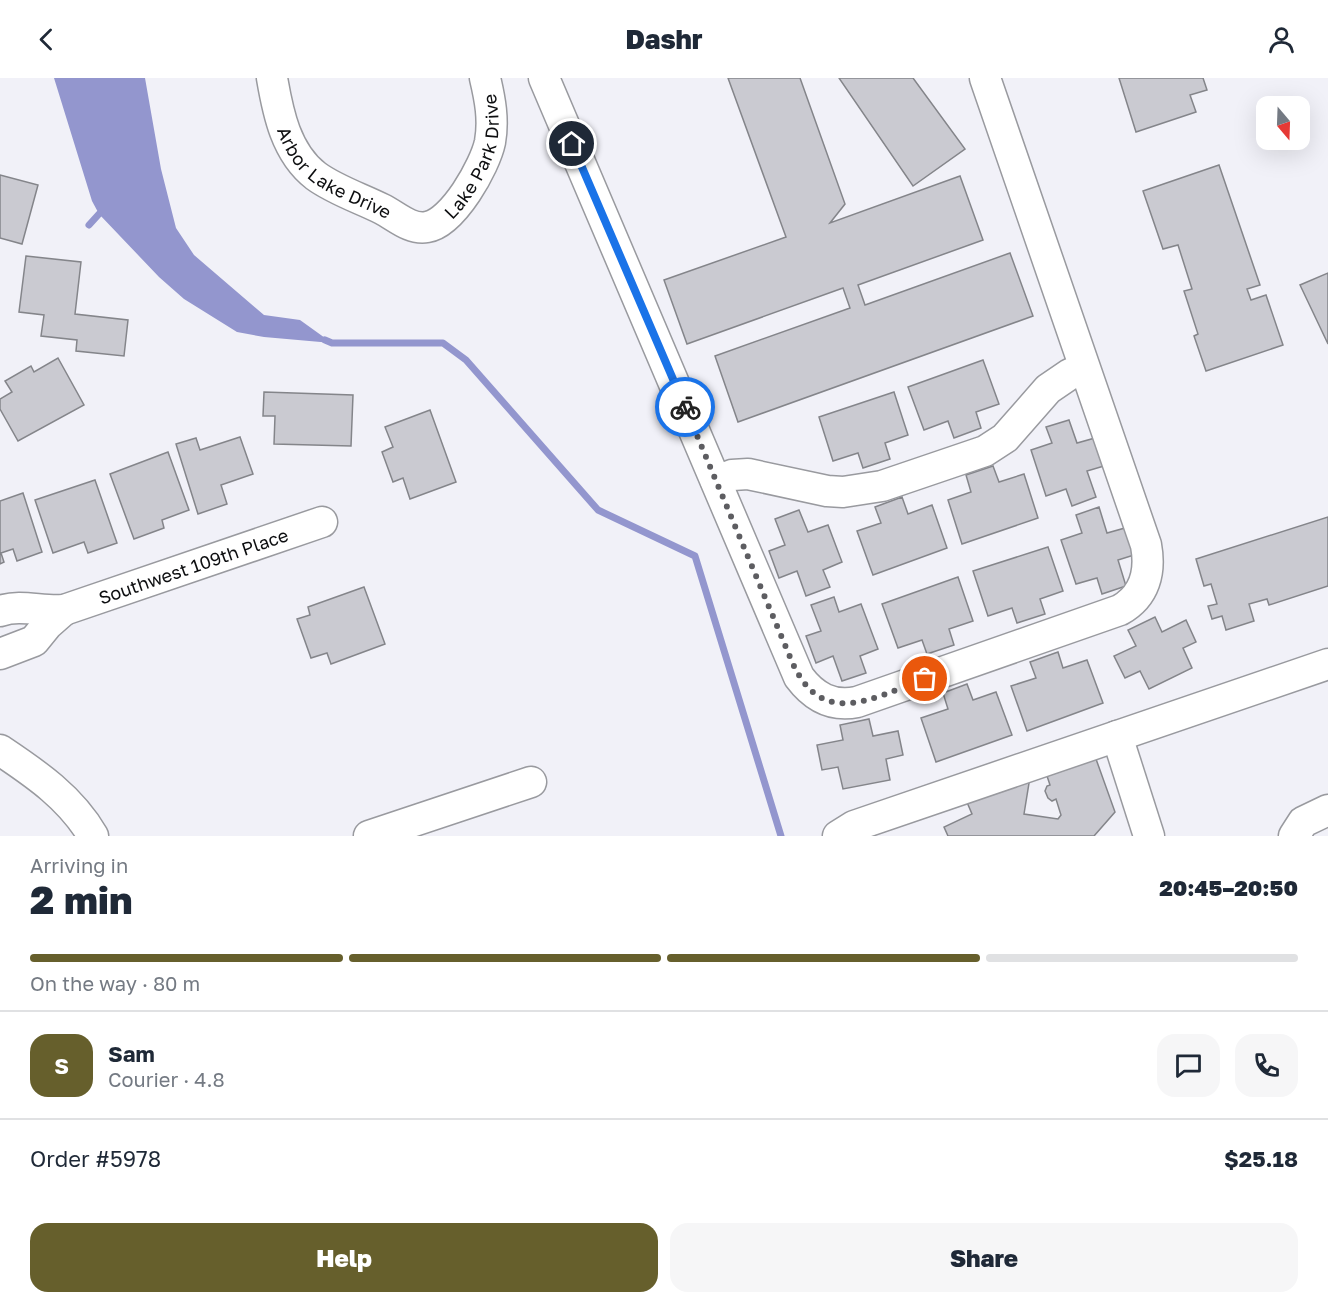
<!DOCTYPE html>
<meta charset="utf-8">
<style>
body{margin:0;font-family:"Golos Text",sans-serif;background:#f6f6f7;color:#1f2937;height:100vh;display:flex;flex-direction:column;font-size:22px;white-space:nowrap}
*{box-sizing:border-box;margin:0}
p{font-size:20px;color:#747a83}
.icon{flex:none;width:33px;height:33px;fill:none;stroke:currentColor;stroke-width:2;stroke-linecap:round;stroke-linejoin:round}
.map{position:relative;height:758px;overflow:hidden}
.drawer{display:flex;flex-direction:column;background:#fff;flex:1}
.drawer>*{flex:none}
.needle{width:39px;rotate:161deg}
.tools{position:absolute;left:1256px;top:18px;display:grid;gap:12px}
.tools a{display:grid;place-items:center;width:54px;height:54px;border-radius:12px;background:#fff;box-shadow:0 6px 24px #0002;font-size:30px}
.pin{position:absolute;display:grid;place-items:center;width:51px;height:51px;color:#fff;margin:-26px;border:3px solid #fff;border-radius:50%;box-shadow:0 2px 6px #0007}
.courier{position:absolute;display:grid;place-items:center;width:60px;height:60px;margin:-30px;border:4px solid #1a73e8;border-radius:50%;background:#fff;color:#222;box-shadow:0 2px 8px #0007}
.headline em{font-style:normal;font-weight:800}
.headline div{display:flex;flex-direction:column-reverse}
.headline{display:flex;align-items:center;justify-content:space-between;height:102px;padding:0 30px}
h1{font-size:39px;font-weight:800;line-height:45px}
.bar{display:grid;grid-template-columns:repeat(4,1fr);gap:9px 6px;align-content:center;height:72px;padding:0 30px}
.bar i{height:8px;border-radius:4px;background:#e0e1e3}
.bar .active{background:#665f2c}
.bar p{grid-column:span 4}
.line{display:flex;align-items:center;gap:15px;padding:0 30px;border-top:2px solid #e0e1e3}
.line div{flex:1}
.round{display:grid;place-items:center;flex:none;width:63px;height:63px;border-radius:18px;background:#f6f6f7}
.button{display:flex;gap:12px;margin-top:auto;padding:12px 30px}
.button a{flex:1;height:69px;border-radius:18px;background:#665f2c;color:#fff;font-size:24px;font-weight:800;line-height:69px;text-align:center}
.button a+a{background:#f6f6f7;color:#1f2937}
header{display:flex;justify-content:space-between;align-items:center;height:78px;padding:0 30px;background:#fff;font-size:27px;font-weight:800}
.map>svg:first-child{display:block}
.water{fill:#9396ce}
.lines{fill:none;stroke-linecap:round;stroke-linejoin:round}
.stream{stroke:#9396ce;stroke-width:7}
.building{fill:#cacad1;stroke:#84858a;stroke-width:1.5}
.minor-casing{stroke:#999a9f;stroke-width:33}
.minor{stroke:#fff;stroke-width:30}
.done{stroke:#5d5d61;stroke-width:6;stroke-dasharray:0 10.8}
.route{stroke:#1a73e8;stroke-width:8}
.labels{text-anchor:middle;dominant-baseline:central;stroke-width:4.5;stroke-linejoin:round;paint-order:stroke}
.street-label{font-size:18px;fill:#0d0e10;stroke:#f1f1f8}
</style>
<header><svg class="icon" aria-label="back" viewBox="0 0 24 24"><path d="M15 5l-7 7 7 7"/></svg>Dashr<svg class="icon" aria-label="person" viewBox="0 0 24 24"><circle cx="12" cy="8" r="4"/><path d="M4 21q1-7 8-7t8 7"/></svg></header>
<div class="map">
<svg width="1328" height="758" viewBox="0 0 1328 758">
<rect width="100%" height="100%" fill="#f1f1f8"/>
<polygon class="water" points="54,0 145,0 161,91 176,150 194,177 264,237 300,242 332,265 264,259 237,254 184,221 159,199 99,136 92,123"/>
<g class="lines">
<g class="stream">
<polyline points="89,147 99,136"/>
<polyline points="325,262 332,265 443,265 466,282 598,432 695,478 781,758"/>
</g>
</g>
<g class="building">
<polygon points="728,0 800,0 845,126 830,145 960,98 983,162 858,207 865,227 1010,175 1033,238 738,344 715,278 850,230 843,210 687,266 664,202 786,159"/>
<polygon points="839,0 913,0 965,71 913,108"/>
<polygon points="1119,0 1203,0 1207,12 1190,17 1196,34 1136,54"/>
<polygon points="1219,87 1260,207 1247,211 1251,222 1266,217 1283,267 1206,293 1194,258 1198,256 1184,213 1192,211 1178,167 1163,171 1143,113"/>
<polygon points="0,97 38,107 22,166 0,160"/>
<polygon points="26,178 81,184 75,236 128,242 124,278 76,273 77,262 41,258 44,237 19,234"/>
<polygon points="1328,195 1328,266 1300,207"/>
<polygon points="58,280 84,327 18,363 0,331 0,321 12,314 5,303 31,288 34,294"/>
<polygon points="983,282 999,326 976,334 981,350 954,360 948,343 924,352 908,309"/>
<polygon points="264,314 353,317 351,368 274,366 275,338 263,338"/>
<polygon points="894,314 908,357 885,365 890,381 863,390 858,375 833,383 819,339"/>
<polygon points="430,332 456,404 410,421 403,400 393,404 382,374 393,369 385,349"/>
<polygon points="1069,342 1077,365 1095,360 1104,388 1087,393 1096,419 1072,428 1066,411 1046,418 1031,372 1052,365 1046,349"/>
<polygon points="240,359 253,396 221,407 227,426 198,436 176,366 196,360 200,372"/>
<polygon points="168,374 189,432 162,442 164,450 134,461 110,396"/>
<polygon points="993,388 999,404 1024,396 1038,440 962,466 948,422 971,414 966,397"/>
<polygon points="95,402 117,465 88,475 84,464 53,475 35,422"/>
<polygon points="23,415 42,474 17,483 13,471 1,475 4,484 0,486 0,423"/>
<polygon points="902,419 908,436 932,427 947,470 873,497 857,453 881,445 875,429"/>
<polygon points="1099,429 1107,455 1125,450 1134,477 1118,482 1126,508 1102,516 1097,500 1076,506 1061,462 1082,455 1076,437"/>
<polygon points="799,432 808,454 828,447 842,484 823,492 830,509 806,518 797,493 779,500 769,473 785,467 775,441"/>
<polygon points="1328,439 1328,508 1269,527 1267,521 1249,526 1254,543 1226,552 1222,538 1212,541 1208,528 1217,526 1211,506 1204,508 1196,481"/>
<polygon points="1048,469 1063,513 1040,521 1045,536 1017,545 1012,530 988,538 973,493"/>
<polygon points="958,499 973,543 949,551 954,567 927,576 922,562 898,570 882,526"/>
<polygon points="364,509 385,566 331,586 327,575 311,580 297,541 310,537 308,529"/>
<polygon points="834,519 839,534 861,526 878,571 860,578 866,595 842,603 833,578 816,585 806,558 821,553 811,527"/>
<polygon points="1155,539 1162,554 1186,542 1196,564 1183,570 1192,590 1149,611 1140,593 1125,600 1114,578 1136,568 1128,552"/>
<polygon points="1058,574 1063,590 1087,582 1103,625 1027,653 1011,608 1036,600 1030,584"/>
<polygon points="967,606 973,622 996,614 1012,657 936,684 921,640 948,631 943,615"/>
<polygon points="869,641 873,658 898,653 903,677 886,681 890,702 843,711 838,689 822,692 817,667 843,662 840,647"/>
<polygon points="1096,681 1115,734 1094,758 948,758 944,749 972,736 966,722 1026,699 1029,705 1024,736 1058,741 1061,737 1056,721 1052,723 1048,720 1045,713 1047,708 1050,707 1047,698"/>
</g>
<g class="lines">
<g class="minor-casing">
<g id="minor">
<path id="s1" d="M272 0C278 35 286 75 316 98 335 112 360 120 382 131 396 138 410 152 427 149 453 145 485 88 490 64 494 42 490 21 485 0"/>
<path d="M544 0 799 599C814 619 832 629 857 624L1120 532C1145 518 1151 494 1146 467L985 0"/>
<polyline points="716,403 732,397 748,396 827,413 843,414 882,408 985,373 1005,360 1048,311 1070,296 1084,290"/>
<path id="s2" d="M0 533C21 526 42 534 64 532L322 444"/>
<polyline points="0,576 34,563 47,547 64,532"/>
<polyline points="1117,658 1149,758"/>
<path d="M0 672C36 696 71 720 93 758"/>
<polyline points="369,758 531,704"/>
<polyline points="838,758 854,748 1328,586"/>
<polyline points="1294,758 1303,744 1328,732"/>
</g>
</g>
<use href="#minor" class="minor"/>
</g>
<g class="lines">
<path class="done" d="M685 329 793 586C824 652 873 619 925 601"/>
<polyline class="route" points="572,66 685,329"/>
</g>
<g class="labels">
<g class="street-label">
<text stroke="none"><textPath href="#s1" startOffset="324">Lake Park Drive</textPath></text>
<text stroke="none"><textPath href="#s1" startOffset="122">Arbor Lake Drive</textPath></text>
<text stroke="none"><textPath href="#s2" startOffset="201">Southwest 109th Place</textPath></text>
</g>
</g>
</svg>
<div class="tools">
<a><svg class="needle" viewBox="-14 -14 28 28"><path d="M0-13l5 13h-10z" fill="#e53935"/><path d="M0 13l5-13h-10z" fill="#747a83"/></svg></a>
</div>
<div class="pin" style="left:925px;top:601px;background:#ea580c"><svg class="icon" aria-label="bag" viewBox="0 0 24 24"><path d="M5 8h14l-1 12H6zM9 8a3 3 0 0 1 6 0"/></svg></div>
<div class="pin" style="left:572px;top:66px;background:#1f2937"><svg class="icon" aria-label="home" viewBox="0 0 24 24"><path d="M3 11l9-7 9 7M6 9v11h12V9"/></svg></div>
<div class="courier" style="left:685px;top:329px"><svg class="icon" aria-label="bike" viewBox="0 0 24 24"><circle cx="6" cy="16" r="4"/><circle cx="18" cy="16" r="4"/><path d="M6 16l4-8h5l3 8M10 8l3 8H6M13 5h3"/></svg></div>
</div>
<section class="drawer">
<div class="headline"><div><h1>2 min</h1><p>Arriving in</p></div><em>20:45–20:50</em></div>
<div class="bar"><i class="active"></i><i class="active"></i><i class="active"></i><i></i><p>On the way · 80 m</p></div>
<div class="line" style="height:108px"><b class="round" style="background:#665f2c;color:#fff">S</b><div><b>Sam</b><p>Courier · 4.8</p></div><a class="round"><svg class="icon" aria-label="chat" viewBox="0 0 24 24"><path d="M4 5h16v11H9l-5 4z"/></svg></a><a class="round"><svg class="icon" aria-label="phone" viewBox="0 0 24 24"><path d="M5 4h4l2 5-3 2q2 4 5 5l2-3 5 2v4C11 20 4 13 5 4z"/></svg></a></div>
<div class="line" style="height:78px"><div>Order #5978</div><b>$25.18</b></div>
<div class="button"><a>Help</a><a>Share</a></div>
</section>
